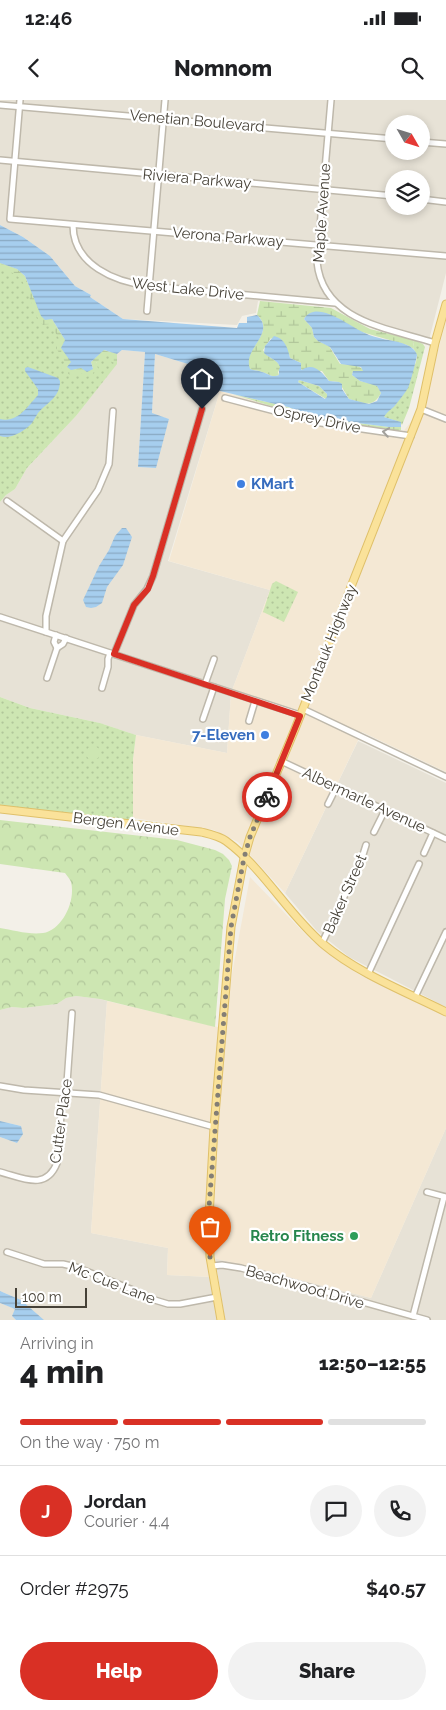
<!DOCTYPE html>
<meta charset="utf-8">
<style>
body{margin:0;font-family:Raleway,sans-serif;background:#f2f2f2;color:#202124;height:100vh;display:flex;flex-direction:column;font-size:19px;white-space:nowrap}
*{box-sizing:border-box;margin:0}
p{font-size:16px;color:#757577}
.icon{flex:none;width:28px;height:28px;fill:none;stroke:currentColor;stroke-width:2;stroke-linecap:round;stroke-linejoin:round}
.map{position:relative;height:1220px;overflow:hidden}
.details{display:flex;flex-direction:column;background:#fff;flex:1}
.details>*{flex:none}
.needle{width:32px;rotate:129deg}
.fabs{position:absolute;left:385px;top:15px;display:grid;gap:10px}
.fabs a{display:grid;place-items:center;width:45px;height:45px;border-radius:50%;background:#fff;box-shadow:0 2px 8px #0003;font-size:25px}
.scale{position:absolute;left:15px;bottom:12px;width:72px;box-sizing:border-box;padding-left:5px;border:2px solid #464137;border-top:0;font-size:14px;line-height:18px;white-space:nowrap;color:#464137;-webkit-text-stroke:4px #fff;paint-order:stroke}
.pin{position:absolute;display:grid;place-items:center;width:42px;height:42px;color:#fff;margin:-51px -21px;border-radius:50% 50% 50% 0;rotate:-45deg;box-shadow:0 0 5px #0007}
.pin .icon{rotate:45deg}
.courier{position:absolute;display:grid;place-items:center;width:50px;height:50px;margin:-25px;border:4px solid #d93025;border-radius:50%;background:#fff;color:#222;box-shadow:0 1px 6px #0007}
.overview em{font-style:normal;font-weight:800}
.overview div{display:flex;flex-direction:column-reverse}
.overview{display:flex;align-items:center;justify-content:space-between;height:85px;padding:0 20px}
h1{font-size:32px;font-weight:800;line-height:38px}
.bar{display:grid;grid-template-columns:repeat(4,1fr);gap:8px 5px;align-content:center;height:60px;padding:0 20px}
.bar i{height:6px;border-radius:4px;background:#e0e0e0}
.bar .current{background:#d93025}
.bar p{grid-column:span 4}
.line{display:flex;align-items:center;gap:12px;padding:0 20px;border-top:1px solid #e0e0e0}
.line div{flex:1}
.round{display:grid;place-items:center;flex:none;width:52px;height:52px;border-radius:26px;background:#f2f2f2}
.button{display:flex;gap:10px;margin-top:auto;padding:10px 20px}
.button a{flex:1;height:58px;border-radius:30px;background:#d93025;color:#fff;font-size:20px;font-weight:800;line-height:58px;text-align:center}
.button a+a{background:#f2f2f2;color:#202124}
.status{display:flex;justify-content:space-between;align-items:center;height:35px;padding:0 25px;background:#fff;direction:ltr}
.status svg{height:14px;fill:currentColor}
header{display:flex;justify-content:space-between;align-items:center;height:65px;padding:0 20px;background:#fff;font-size:22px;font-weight:800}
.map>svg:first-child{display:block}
.residential{fill:#e7e2d6;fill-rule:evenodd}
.commercial{fill:#f4e8d4}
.grass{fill:url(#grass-dots)}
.forest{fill:url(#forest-crowns)}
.wetland{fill:url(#wetland-marsh)}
.park{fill:#cde6b2}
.water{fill:url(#water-rules);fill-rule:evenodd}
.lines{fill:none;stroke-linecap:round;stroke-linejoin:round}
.minor-casing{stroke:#beb8ab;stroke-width:8}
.major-casing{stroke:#dfc06a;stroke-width:9}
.minor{stroke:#fff;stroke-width:5}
.major{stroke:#fae29a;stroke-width:7}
.oneway{stroke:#a2a09b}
.done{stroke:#837e75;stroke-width:5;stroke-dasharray:0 9}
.route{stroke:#d93025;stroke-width:6}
.shop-dot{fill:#3f7fe0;stroke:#fff;stroke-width:2}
.leisure-dot{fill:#2e9e5b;stroke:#fff;stroke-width:2}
.labels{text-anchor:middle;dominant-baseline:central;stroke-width:4.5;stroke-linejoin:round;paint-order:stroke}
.street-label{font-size:15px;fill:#464137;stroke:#fff}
.shop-label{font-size:15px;font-weight:bold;fill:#366cbe;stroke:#fff;text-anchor:start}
.leisure-label{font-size:15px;font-weight:bold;fill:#27864d;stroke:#fff;text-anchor:end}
</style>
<div class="status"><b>12:46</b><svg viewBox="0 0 49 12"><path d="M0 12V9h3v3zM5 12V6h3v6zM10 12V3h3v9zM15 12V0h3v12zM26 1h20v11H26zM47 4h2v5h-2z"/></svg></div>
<header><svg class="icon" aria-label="back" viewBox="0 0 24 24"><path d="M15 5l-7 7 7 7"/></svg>Nomnom<svg class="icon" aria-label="search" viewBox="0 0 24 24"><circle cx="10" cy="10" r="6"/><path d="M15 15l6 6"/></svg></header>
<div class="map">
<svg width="446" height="1220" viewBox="0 0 446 1220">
<defs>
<pattern id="grass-dots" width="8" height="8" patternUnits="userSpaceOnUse" patternTransform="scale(1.25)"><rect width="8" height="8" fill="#cde6b2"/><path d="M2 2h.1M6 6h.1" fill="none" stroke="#b1c69a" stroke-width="1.8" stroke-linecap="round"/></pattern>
<pattern id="forest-crowns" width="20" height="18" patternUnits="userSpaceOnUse" patternTransform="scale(1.25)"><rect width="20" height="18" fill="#cde6b2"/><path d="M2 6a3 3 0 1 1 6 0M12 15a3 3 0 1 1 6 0" fill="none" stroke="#b1c69a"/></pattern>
<pattern id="wetland-marsh" width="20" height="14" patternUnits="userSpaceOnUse" patternTransform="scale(1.25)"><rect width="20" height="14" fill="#cde6b2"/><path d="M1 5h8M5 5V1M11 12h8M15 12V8" fill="none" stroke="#b1c69a"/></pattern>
<pattern id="water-rules" width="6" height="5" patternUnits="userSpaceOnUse" patternTransform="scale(1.25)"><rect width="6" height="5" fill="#a6ceee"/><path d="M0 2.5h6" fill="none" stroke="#89a9c2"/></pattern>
</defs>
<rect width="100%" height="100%" fill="#f3f0e8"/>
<g class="residential">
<path d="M0 0H446V173L428 244 359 223 336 207 258 201 256 213 242 216 237 225 123 219 90 197 91 195 75 186 50 156 23 137 0 125ZM394 24H421V51H394ZM394 79H421V106H394Z"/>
<polygon points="122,250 145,252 138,367 155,368 169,319 152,314 155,254 188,264 220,291 168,461 270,490 231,593 227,653 136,635 100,623 30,608 0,597 0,402 6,395 15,389 27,368 76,316 116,264 117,254"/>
<polygon points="358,641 446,683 446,907 349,857 317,831 285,793"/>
<polygon points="76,896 100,899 107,901 91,1133 168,1148 167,1175 211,1177 218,1220 43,1220 21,1200 0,1191 0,1037 17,1043 21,1026 0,1021 0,910 12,907 23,908 57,904 66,898"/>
<polygon points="446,1028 446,1220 225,1220 215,1158 371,1198"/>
<polygon points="0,1203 16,1209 12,1216 16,1220 0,1220"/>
</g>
<g class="commercial">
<polygon points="446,221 446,672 362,632 285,793 238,742 214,730 133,718 133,659 136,635 227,653 231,593 270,490 169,461 220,291 319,320 398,338 421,309 428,287"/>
<polygon points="250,777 312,841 340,862 360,875 446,916 446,1028 371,1198 209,1157 211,1177 167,1175 168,1148 91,1133 107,901 222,928"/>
</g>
<g class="grass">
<polygon points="0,163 17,169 65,240 93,269 103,250 117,254 117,264 76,316 27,368 15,389 6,395 0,402"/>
<polygon points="414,240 423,244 425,247 409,308 402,325 400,322 384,317 385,314 396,304 404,291 416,262 417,256 413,247"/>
<polygon points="299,280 319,286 327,294 327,297 326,299 298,282"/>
<polygon points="276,481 298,492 284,522 263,512 272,484"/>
<polygon points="0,597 30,608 100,623 136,635 133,659 133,726 0,709"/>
</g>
<path class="forest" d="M0 720 177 740 215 750 223 754 229 760 232 766 225 799 215 927 100 899 76 896 66 898 57 904 23 908 12 907 0 910V828C13 830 29 835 43 833 62 830 76 801 71 782 70 779 67 776 65 773L0 764Z"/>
<g class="wetland">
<path d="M0 163 17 169 25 176 41 216 52 219 65 240 71 262 68 267 71 270 81 268 87 272 93 269 91 262 103 250 117 254V264L112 262V257L105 255 96 263 99 271 86 277 80 272 70 275 61 268 65 262 56 248 60 240 50 224 43 225C30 212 30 184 16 175 12 172 6 171 1 170Z"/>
<path d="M260 201 331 208 370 229 414 240 413 246 414 249 407 245 306 216 304 219 312 228 314 237 318 241 329 246 340 264 356 265 363 269V271H353L352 275 360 281 377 285 381 293C373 309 363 303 349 299L339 282 329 281 322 271H303L301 269V263L290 258 289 254 271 238 263 250C270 261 276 257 281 268L278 272 279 275C272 278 269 274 262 272 258 270 254 271 249 269 242 248 277 233 257 215Z"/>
<polygon points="232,294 288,307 318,318 389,327 401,327 401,330 399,331 320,321"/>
</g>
<circle class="park" cx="93" cy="653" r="7"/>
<g class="water">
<path d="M0 125 23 137 50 156 75 186 91 195 90 197 123 219 237 228 239 223H247V217L257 215C277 234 242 248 250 269 254 271 258 270 262 272 269 274 272 278 279 275V270L280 267C277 259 270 259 264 253L265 246 274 236C285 238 288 249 290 258L301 263V269L302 270C313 262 322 272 329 281L339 282 342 284V289L349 299 369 304 377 301 381 293 377 286 360 281 352 275 353 271H363L361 267 341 264 330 247 318 241 314 237 312 228 304 219C316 198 350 227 365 233 370 236 377 237 383 239 393 241 414 243 417 255 417 257 410 285 408 288 405 293 401 298 397 303 393 309 387 311 384 317L401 322V327H389L318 318 288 307 220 291 188 264 155 254 152 313 169 319 156 368 138 367 145 252 122 250 117 254 104 250 91 262 93 269 87 272 81 268 71 270 67 267 71 262 61 248 65 240 52 219 45 220 41 216 25 176 17 169 0 163ZM299 280 319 286 327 294V297L325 299 298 282Z"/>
<path d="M28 267 58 278 60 281C60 297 48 302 38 313 36 316 34 320 32 323 25 331 10 340 0 336V319C18 323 27 307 38 295V289L25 271V268Z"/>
<polygon points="122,428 126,428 132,437 123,465 107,487 102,503 96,507 91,508 86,507 83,500 99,466 109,450 115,436"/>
<polygon points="0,1021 21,1026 23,1034 17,1043 0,1037"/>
<polygon points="0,1191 21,1200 44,1220 16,1220 12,1216 15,1209 0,1203"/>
</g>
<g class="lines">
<g class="minor-casing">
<g id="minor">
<polyline points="20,0 10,119 446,156"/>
<path d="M331 0 317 162C323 222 389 228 435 243"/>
<polyline points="0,5 394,39"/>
<polyline points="421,42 446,44"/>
<polyline points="0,60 394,96"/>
<polyline points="421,99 446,102"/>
<path d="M73 125C73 165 115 182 149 186L335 203"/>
<polyline points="147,211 165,0"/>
<polyline points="225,298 321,323 411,336"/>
<polyline points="421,309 446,319"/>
<polyline points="7,401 63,441"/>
<polyline points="0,517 300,615"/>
<polyline points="46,532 46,516 63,441 98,390 109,364 113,311"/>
<polyline points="57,548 63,544 66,538"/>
<polyline points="114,554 134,505 147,489 153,476 202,309"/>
<polyline points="47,578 57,548 54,542 56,535"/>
<polyline points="205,584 214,559"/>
<polyline points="102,588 108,567 108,559 110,553"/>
<polyline points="303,609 446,677"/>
<polyline points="203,619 214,587"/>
<polyline points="249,621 255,601"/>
<polyline points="281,661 446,739"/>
<polyline points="328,704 336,688"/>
<polyline points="374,732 385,710"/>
<polyline points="424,753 433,733"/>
<polyline points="322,843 361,761 366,745"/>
<polyline points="368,874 419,764"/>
<polyline points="415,897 446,832"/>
<polyline points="0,986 24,990 99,995 214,1027"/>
<path d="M0 1072C23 1078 46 1091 57 1063L62 1003 67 983 72 913"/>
<polyline points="427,1092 446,1097"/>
<polyline points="7,1152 44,1164 63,1164 76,1167 133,1190 148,1198 168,1204 180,1204 217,1197"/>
<polyline points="212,1166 222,1165 241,1168 427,1220"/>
<polyline points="413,1216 444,1097"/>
</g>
</g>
<g class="major-casing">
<g id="major">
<path d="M0 709 201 732C209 734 219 736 226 741 264 769 287 813 323 844 359 874 404 891 446 912"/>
<polyline points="221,1220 210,1157 209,1117 214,1027 231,827 244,758 250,737 295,629 421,309 435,243 446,204"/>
</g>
</g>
<use href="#minor" class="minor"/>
<use href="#major" class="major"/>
</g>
<defs><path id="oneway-chevron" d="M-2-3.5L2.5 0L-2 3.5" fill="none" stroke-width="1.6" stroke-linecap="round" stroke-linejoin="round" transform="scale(1.25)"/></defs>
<use class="oneway" href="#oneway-chevron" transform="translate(386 332) rotate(-171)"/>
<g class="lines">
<polyline class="done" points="210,1157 209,1107 231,827 244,758 250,737 267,697"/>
<polyline class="route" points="202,309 153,476 148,489 134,505 114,554 300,616 267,697"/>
</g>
<g class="shop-dot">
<circle cx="241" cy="384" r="5"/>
<circle cx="265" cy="635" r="5"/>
</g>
<circle class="leisure-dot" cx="354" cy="1136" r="5"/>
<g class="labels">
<g class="street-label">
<text transform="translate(197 21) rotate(5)">Venetian Boulevard</text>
<text transform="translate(197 79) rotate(5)">Riviera Parkway</text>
<text transform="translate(322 113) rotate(-86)">Maple Avenue</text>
<text transform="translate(228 137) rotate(5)">Verona Parkway</text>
<text transform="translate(188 189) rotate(6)">West Lake Drive</text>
<text transform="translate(317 319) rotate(12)">Osprey Drive</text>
<text transform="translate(329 543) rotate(-68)">Montauk Highway</text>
<text transform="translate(364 700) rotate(25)">Albermarle Avenue</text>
<text transform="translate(126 724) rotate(7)">Bergen Avenue</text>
<text transform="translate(345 794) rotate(-66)">Baker Street</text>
<text transform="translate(61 1021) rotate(-82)">Cutter Place</text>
<text transform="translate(112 1183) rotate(21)">Mc Cue Lane</text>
<text transform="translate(305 1187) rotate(16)">Beachwood Drive</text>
</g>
<g class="shop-label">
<text x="251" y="384">KMart</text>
<text x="255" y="635" text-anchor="end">7-Eleven</text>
</g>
<g class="leisure-label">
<text x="344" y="1136">Retro Fitness</text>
</g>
</g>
</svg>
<div class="fabs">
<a><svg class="needle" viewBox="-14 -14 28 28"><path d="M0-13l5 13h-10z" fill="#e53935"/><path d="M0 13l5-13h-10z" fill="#757577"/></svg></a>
<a><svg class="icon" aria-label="layers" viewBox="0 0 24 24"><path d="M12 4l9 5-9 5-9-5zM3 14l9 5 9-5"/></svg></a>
</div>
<div class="scale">100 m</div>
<div class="pin" style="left:210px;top:1157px;background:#ea580c"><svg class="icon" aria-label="bag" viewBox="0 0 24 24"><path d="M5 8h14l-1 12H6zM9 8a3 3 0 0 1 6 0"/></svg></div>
<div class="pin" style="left:202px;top:309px;background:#1f2937"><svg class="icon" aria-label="home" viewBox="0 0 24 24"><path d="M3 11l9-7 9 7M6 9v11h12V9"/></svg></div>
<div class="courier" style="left:267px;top:697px"><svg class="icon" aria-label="bike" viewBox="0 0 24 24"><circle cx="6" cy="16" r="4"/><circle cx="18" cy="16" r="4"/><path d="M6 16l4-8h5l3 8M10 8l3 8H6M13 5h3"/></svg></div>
</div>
<section class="details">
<div class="overview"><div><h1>4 min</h1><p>Arriving in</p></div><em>12:50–12:55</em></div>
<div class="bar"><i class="current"></i><i class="current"></i><i class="current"></i><i></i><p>On the way · 750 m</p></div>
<div class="line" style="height:90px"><b class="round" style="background:#d93025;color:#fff">J</b><div><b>Jordan</b><p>Courier · 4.4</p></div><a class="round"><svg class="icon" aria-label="chat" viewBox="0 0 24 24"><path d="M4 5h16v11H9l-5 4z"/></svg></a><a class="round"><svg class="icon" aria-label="phone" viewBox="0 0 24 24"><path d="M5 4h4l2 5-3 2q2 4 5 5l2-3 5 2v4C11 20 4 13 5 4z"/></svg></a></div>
<div class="line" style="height:65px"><div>Order #2975</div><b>$40.57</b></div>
<div class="button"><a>Help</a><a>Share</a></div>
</section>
